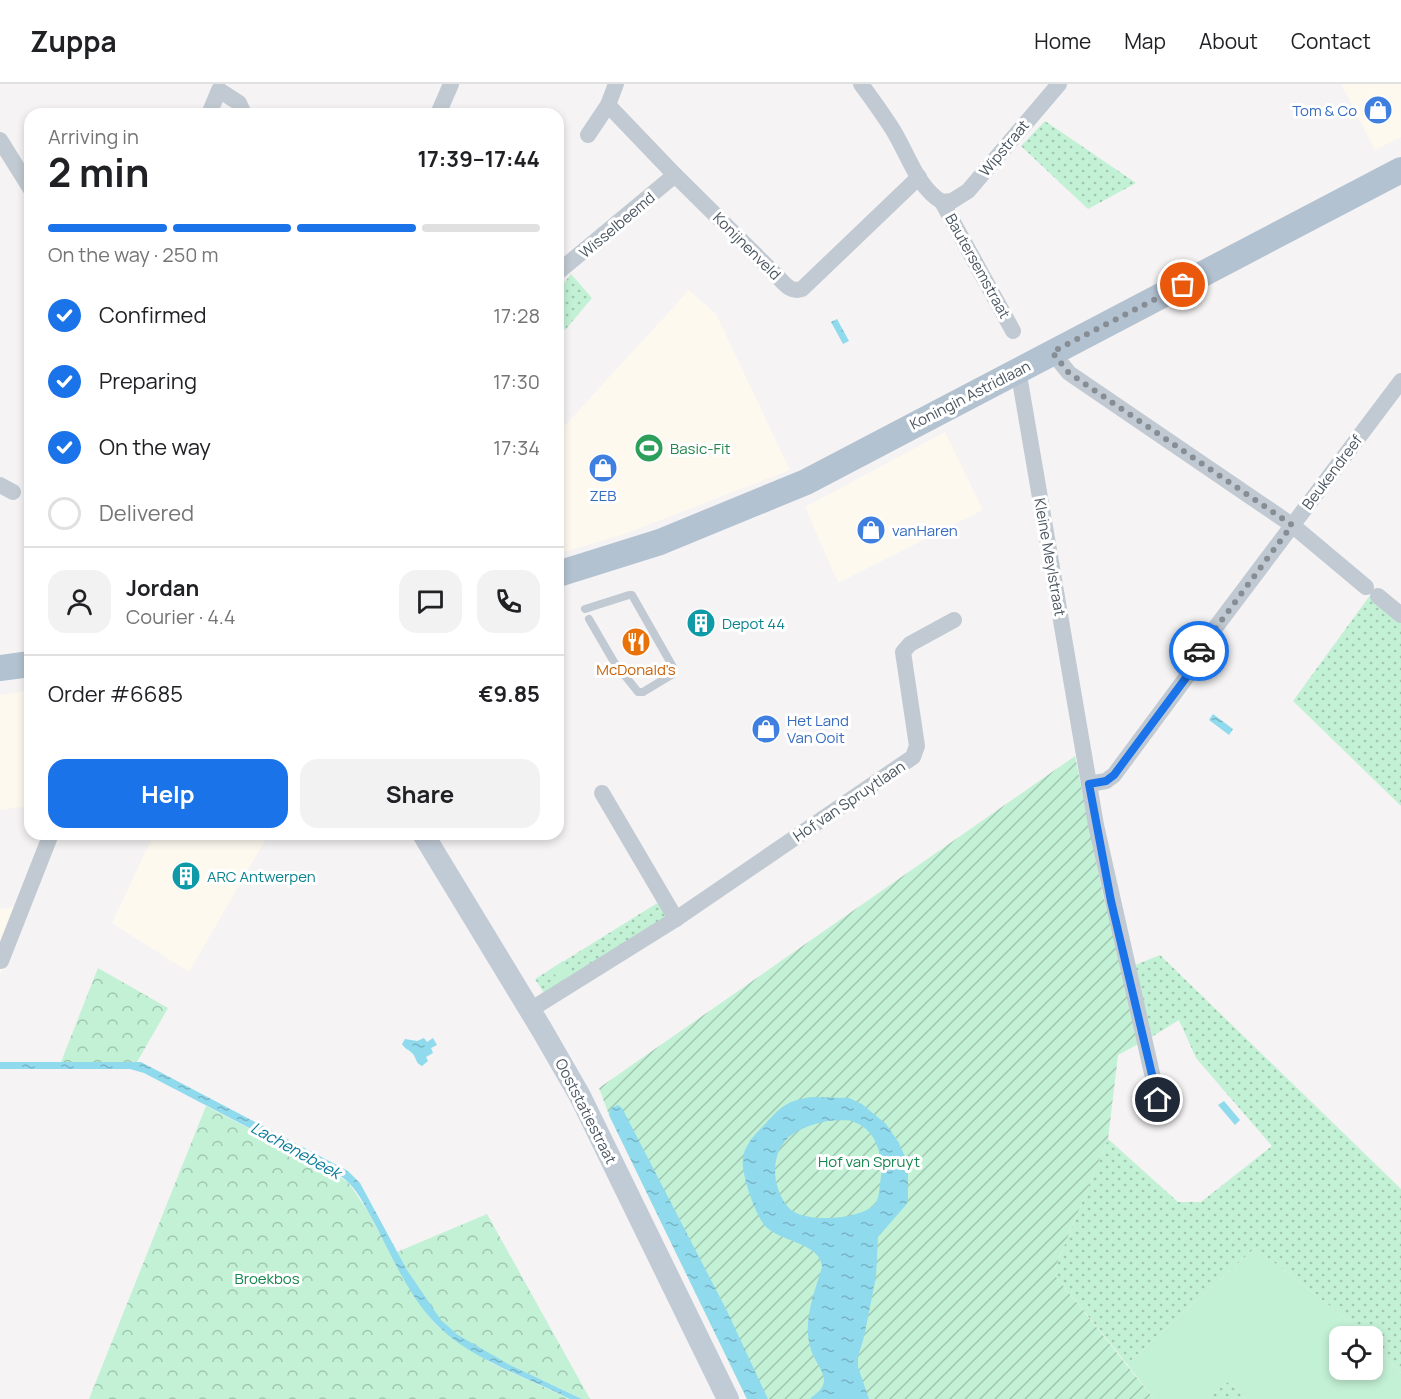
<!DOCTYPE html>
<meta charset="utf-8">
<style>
body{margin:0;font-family:Manrope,sans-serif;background:#f2f2f2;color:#202124;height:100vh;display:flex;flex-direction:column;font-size:22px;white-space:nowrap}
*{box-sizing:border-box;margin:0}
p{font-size:20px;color:#757577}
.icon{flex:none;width:33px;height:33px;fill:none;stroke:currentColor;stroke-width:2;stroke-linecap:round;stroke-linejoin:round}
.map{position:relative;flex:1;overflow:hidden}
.drawer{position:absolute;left:24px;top:24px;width:540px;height:732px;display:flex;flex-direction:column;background:#fff;border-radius:18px;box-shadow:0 3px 9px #0003}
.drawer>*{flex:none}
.tools{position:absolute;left:1329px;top:1242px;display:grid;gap:12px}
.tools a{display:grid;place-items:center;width:54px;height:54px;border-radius:12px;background:#fff;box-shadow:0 3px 9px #0003;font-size:30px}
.pin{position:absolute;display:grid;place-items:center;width:51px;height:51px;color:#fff;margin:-26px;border:3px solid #fff;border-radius:50%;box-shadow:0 2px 6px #0007}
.courier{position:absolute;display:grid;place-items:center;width:60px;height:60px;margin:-30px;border:4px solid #1a73e8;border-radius:50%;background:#fff;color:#222;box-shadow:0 2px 8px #0007}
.head em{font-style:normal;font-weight:700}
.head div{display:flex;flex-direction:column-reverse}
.head{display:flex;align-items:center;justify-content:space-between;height:102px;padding:0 24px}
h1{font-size:39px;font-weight:700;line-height:45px}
.bar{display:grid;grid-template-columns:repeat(4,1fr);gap:9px 6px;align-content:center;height:72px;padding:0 24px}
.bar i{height:8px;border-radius:4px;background:#e0e0e0}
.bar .active{background:#1a73e8}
.bar p{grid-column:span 4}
.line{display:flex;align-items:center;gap:15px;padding:0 24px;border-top:2px solid #e0e0e0}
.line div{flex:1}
.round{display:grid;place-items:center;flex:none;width:63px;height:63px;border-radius:18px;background:#f2f2f2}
ol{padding:0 24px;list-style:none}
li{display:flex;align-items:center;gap:18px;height:66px}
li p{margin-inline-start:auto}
li .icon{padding:6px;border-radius:50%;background:#1a73e8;color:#fff;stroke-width:4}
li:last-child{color:#757577}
li i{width:33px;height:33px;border:3px solid #e0e0e0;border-radius:50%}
.primary-button{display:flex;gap:12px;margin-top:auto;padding:12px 24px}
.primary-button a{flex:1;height:69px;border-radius:18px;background:#1a73e8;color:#fff;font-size:24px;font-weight:700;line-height:69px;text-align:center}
.primary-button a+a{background:#f2f2f2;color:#202124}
header{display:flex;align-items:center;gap:36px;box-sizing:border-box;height:84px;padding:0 30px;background:#fff;border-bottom:2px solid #e0e0e0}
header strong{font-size:28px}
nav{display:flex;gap:33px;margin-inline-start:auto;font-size:21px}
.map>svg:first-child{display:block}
.commercial{fill:#fdf9ef}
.grass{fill:url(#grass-dots)}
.forest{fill:url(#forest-crowns)}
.garden{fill:url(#garden-furrows)}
.pitch{fill:#c3f1d5}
.water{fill:url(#water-ripples);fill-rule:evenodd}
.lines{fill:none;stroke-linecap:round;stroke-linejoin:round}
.lane{stroke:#c1cad2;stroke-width:8}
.street{stroke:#c1cad2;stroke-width:16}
.secondary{stroke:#c1cbd6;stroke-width:22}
.primary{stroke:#b3c2d1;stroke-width:26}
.done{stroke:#868d94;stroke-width:6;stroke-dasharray:0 10.8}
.route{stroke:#1a73e8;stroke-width:8}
.labels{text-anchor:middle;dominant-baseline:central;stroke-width:6;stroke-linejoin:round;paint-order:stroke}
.shop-label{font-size:15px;fill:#366cbe;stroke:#fff;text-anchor:start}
.street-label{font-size:15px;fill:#4a5661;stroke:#fff}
.leisure-label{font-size:15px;fill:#27864d;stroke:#fff;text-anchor:start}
.culture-label{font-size:15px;fill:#0d838f;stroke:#fff;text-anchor:start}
.food-label{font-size:15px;fill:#c56008;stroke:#fff}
.park-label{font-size:15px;fill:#17864f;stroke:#fff}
.water-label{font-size:16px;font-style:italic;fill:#0c7c9b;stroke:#fff}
</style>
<header>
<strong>Zuppa</strong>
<nav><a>Home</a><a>Map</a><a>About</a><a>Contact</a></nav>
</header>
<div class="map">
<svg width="1401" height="1315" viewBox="0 0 1401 1315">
<defs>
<pattern id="grass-dots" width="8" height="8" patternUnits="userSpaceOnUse" patternTransform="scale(1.5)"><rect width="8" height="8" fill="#c3f1d5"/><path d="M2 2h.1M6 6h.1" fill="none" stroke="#a0c6b0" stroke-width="1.8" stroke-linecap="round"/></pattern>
<pattern id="forest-crowns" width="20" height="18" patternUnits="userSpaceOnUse" patternTransform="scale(1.5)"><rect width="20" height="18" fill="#c3f1d5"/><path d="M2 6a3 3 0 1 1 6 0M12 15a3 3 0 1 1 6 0" fill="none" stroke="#a0c6b0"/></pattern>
<pattern id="garden-furrows" width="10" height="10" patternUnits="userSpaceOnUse" patternTransform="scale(1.5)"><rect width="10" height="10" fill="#c3f1d5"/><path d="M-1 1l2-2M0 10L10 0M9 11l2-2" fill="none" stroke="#a0c6b0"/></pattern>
<pattern id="water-ripples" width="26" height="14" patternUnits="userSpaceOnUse" patternTransform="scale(1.5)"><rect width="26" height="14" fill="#90daee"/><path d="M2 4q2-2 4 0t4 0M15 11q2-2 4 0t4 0" fill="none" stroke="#78b4c4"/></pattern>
</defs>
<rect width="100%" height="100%" fill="#f5f3f3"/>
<g class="commercial">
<polygon points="1341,0 1401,0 1401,53 1375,66"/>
<polygon points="689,206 716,230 790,386 627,449 558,470 558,349"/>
<polygon points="945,348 983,426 838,499 805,423"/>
<polygon points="30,606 30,722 0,726 0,611"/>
<polygon points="154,750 262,750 267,753 189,888 112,839"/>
<polygon points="29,821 0,891 0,825"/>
</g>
<g class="grass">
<polygon points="1045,37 1136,99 1088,125 1021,62"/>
<polygon points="571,190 592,214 565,246 558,239 558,207"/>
<polygon points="1371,510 1401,536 1401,722 1293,617"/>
<polygon points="659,818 668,832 544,909 535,895"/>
<polygon points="1160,871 1401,1105 1401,1289 1373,1261 1372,1252 1364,1252 1343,1232 1255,1164 1127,1280 1053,1189 1108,1055 1178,1118 1201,1118 1272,1062 1196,974 1179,936 1150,954 1133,882"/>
<polygon points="1229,1297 1246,1315 1207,1315"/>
</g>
<g class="forest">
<polygon points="98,884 168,924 137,978 61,978"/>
<polygon points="206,1022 318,1080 348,1098 367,1126 404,1194 429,1233 439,1244 491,1279 570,1315 89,1315"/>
<path d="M487 1130 590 1315H582C538 1292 478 1272 442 1238 423 1219 410 1192 397 1168Z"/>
</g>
<polygon class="garden" points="1075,672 1103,811 1144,957 1118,971 1108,1055 1053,1189 1154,1315 747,1315 609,1031 599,1004"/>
<g class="pitch">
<polygon points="563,877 572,890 560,898 551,885"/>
<polygon points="1255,1164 1343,1232 1364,1252 1340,1252 1340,1286 1372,1286 1373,1261 1401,1289 1401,1315 1246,1315 1229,1297 1207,1315 1154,1315 1127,1280"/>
</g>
<g class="water">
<polygon points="837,235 849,257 843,260 831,238"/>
<polygon points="1213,630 1233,645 1229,651 1209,636"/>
<path d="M424 954 427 958 433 954 437 961 431 964 433 969 426 973 428 977 422 982C415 979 417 974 412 969 408 965 405 965 402 960L405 955 417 957Z"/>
<path d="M0 978H141L348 1087 360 1099 407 1186 441 1236 458 1251 508 1280 582 1315H570C525 1292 466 1274 432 1236 408 1209 392 1173 376 1142 368 1128 360 1110 349 1099 341 1091 328 1085 318 1080L144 989 130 985H0Z"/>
<path d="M812 1013 849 1014 862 1020 886 1040 899 1059 908 1080V1116L905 1122 878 1153 876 1193 864 1253 858 1273V1283L869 1315H810C815 1310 824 1305 824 1297 824 1287 814 1276 811 1266 802 1238 814 1210 822 1183 821 1159 780 1158 765 1142 755 1130 740 1088 743 1073 745 1060 757 1048 766 1039 781 1022 789 1016 812 1013ZM827 1037C835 1037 847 1035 854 1038 879 1047 884 1077 880 1100 879 1107 879 1116 874 1121 858 1136 802 1140 788 1123 771 1103 769 1066 793 1050 803 1043 815 1040 827 1037Z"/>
<polygon points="1224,1017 1240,1036 1235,1041 1218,1021"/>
<polygon points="618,1021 622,1024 727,1227 768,1315 747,1315 609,1031 610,1025"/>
</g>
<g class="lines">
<polyline class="lane" points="585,525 629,511 632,511 673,583 673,590 643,608 638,608 614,578 589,535"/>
<g class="street">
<path d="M861 0C872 15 883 30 893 46 908 70 917 103 942 118L1013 247"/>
<path d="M608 21 675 91 776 191C784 199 790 209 802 205L919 93"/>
<polyline points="209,30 219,6 239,19 244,30"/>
<polyline points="438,30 451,0"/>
<polyline points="588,51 608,21 616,0"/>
<polyline points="0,56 30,104"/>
<polyline points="942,118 952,117 968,107 1059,0"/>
<polyline points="558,188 675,91"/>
<polyline points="1052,268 1069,289 1292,441 1366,503"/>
<polyline points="1018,285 1096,741 1158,1016"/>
<polyline points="0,401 13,408"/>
<polyline points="1378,512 1401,531"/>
<polyline points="1089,700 1106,697 1114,691 1191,587 1200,564 1401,297"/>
<polyline points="602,709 676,835"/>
<polyline points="1,877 51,750"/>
<polyline points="530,926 676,835 913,673 917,662 903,568 910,560 954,536"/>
</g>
<polyline class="secondary" points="423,750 542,946 580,1012 728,1315"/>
<g class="primary">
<polyline points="558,490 660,458 806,398 1401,86"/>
<polyline points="0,584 30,580"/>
</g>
</g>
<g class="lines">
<polyline class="done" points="1183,201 1052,268 1069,289 1292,441 1199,567"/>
<polyline class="route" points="1158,1016 1111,817 1089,700 1106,697 1114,691 1191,587 1199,567"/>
</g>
<defs>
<g id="shop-disc" transform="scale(1.5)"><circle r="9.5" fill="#3f7fe0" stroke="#fff"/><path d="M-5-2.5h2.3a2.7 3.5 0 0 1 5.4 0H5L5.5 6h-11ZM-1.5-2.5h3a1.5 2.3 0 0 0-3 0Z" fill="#fff"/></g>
<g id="stadium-disc" transform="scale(1.5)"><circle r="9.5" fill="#2e9e5b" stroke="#fff"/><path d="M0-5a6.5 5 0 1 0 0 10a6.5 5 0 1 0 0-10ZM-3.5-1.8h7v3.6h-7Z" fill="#fff"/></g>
<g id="building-disc" transform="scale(1.5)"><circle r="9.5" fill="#0f9aa8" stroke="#fff"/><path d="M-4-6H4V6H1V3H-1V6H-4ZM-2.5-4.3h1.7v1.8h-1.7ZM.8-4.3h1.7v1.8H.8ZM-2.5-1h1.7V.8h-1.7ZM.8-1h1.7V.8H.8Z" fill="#fff"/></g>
<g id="restaurant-disc" transform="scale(1.5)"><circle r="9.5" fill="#e8710a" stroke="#fff"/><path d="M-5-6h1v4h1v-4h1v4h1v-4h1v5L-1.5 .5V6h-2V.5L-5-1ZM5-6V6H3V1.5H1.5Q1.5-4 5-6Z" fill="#fff"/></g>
</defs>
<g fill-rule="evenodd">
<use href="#shop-disc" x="1378" y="26"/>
<use href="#stadium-disc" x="649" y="364"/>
<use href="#shop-disc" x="603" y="384"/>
<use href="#shop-disc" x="871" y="446"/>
<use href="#building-disc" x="701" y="539"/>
<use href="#restaurant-disc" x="636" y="558"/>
<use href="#shop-disc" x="766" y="645"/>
<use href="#building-disc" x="186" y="792"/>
</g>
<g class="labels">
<g class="shop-label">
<text x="1357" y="26" text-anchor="end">Tom &amp; Co</text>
<text x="603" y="411" text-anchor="middle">ZEB</text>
<text x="892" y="446">vanHaren</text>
<text x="787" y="636">Het Land<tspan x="787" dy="17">Van Ooit</tspan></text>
</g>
<g class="street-label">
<text transform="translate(1004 64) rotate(-50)">Wipstraat</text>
<text transform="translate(617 141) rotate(-40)">Wisselbeemd</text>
<text transform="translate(747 162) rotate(45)">Konijnenveld</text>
<text transform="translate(978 182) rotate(61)">Bautersemstraat</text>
<text transform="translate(970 311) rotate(-27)">Koningin Astridlaan</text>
<text transform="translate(1332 388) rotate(-53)">Beukendreef</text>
<text transform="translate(1050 473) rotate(80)">Kleine Meylstraat</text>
<text transform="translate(849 717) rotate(-34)">Hof van Spruytlaan</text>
<text transform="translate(586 1027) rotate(63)">Ooststatiestraat</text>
</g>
<g class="leisure-label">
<text x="670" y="364">Basic-Fit</text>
</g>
<g class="culture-label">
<text x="722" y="539">Depot 44</text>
<text x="207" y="792">ARC Antwerpen</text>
</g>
<g class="food-label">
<text x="636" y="585">McDonald's</text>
</g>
<g class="park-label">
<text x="869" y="1077">Hof van Spruyt</text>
<text x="267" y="1194">Broekbos</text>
</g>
<g class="water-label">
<text transform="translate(296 1066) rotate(29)">Lachenebeek</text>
</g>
</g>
</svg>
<div class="tools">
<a><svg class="icon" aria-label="locate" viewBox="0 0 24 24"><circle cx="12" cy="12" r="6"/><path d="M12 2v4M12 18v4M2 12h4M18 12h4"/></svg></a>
</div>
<div class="pin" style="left:1183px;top:201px;background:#ea580c"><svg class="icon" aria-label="bag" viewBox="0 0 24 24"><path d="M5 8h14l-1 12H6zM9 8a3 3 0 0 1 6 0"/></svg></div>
<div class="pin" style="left:1158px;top:1016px;background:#1f2937"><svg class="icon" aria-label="home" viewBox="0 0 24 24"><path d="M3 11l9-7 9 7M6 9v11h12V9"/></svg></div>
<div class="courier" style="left:1199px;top:567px"><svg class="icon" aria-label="car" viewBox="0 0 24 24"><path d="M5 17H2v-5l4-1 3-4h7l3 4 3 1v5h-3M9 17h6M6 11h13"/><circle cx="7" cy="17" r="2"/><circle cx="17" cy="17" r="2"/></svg></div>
<section class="drawer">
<div class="head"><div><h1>2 min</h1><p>Arriving in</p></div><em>17:39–17:44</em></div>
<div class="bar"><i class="active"></i><i class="active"></i><i class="active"></i><i></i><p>On the way · 250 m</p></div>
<ol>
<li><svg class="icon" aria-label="check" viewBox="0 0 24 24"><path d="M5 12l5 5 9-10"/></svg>Confirmed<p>17:28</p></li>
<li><svg class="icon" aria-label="check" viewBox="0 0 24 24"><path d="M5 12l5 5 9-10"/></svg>Preparing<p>17:30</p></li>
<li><svg class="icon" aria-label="check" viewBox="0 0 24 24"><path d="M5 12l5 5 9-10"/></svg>On the way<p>17:34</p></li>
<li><i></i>Delivered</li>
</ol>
<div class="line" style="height:108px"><a class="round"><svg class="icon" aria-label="person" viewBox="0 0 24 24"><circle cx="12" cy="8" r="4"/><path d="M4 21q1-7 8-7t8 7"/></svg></a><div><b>Jordan</b><p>Courier · 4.4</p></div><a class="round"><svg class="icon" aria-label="chat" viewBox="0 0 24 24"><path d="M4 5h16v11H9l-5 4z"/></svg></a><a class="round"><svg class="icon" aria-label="phone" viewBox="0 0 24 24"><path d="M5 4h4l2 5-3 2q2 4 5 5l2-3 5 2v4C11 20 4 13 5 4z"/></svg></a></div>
<div class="line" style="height:78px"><div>Order #6685</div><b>€9.85</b></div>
<div class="primary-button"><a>Help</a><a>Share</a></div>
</section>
</div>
